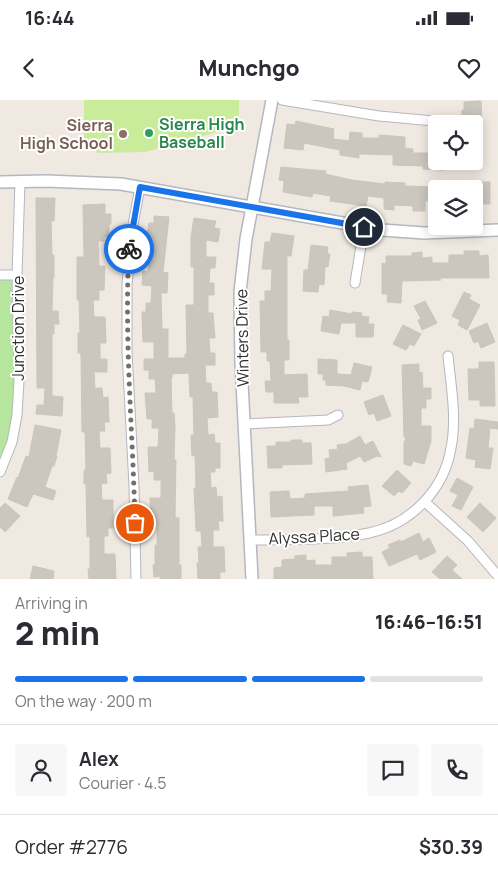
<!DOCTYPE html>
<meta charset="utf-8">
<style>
body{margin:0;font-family:Manrope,sans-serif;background:#f7f7f7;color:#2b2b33;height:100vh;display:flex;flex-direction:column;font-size:19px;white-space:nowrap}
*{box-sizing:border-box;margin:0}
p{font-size:16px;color:#7c7c81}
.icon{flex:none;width:28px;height:28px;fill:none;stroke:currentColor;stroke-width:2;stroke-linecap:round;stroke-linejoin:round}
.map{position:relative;height:479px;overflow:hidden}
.sheet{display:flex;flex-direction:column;background:#fff;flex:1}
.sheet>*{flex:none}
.buttons{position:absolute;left:428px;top:15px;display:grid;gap:10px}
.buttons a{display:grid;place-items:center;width:55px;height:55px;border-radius:5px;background:#fff;box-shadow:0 2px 12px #0003;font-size:25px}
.pin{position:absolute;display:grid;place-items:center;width:42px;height:42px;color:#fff;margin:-21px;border:2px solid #fff;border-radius:50%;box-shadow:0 1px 5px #0007}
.courier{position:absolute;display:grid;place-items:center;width:50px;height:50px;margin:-25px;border:4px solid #1a73e8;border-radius:50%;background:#fff;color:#222;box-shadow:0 1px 6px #0007}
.overview em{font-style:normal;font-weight:800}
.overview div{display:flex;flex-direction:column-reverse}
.overview{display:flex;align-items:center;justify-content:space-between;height:85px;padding:0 15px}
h1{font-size:32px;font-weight:800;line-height:38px}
.bar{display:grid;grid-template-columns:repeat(4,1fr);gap:8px 5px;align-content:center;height:60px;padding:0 15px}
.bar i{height:6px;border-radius:4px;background:#e1e1e2}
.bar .selected{background:#1a73e8}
.bar p{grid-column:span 4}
.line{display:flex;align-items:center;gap:12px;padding:0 15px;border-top:1px solid #e1e1e2}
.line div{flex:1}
.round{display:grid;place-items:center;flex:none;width:52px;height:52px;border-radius:5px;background:#f7f7f7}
.status{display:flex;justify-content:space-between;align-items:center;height:35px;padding:0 25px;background:#fff;direction:ltr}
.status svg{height:14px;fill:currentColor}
header{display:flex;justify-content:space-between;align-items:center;height:65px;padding:0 15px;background:#fff;font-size:22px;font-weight:800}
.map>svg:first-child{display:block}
.green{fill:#b6e59e}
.pitch{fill:#c9ec9a}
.building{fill:#cbc7bf;stroke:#cbc5ba}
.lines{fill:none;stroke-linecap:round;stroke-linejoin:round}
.street-casing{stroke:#b4b7c1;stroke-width:11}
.secondary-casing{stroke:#b4b7c1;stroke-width:14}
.street{stroke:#fff;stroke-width:9}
.secondary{stroke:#fff;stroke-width:11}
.done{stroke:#726f6d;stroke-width:5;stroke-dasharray:0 9}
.route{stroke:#1a73e8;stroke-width:6}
.leisure-dot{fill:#2e9e5b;stroke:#fff;stroke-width:2}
.education-dot{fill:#8d6e63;stroke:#fff;stroke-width:2}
.labels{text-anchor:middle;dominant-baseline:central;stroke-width:4;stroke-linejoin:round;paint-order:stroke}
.leisure-label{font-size:16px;font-weight:bold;fill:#27864d;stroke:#fff;text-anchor:start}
.education-label{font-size:16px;font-weight:bold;fill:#785e54;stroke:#fff;text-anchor:end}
.street-label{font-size:16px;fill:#2e2e2e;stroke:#fff}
</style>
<div class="status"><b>16:44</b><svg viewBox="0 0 49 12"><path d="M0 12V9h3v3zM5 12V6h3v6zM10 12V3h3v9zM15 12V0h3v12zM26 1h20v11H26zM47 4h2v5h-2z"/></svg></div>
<header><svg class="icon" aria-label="back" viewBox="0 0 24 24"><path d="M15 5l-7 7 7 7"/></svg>Munchgo<svg class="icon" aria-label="heart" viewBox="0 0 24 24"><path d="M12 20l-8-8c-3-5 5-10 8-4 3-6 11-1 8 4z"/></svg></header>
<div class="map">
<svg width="498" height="479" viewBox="0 0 498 479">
<rect width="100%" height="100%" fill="#efe9e1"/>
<polygon class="green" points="0,175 17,175 17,315 0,372"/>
<polygon class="pitch" points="84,0 239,0 239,26 145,52 98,53 84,40"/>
<g class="building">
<polygon points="481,1 482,23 462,24 462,10 464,10 464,2"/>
<polygon points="296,21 334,29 333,39 349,41 350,32 362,33 362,38 379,38 379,35 405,37 405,48 413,49 413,53 436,53 436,61 444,61 444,70 423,69 423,66 393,65 393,55 359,54 359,58 340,55 340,50 304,43 303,50 284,48 287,24 295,25"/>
<polygon points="281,67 326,71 325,74 352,80 385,84 385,82 405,83 405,86 432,87 431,101 425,101 425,111 413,111 413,106 394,105 394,110 384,109 384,98 368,96 366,106 330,101 331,96 313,93 312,97 283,92 284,81 279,80"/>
<polygon points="476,82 490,82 490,104 481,104 481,110 474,110 474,85 476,85"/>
<polygon points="36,98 55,98 54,121 51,121 52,155 54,155 54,177 53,178 52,211 58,211 59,224 54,224 54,234 52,234 52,296 63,297 62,316 36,314 37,305 44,305 45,288 37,288"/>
<polygon points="105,104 105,114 111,114 111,124 109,124 109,136 104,137 104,141 98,141 99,166 105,166 104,190 99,190 99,200 93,200 94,217 105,217 106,243 100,243 100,259 107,259 107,272 94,272 95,288 102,288 103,298 108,297 109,322 104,322 105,331 99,331 100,348 110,348 111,373 106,374 107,383 101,384 102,400 113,400 113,428 108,428 108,436 104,436 104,454 115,454 116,479 89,479 88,469 90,469 90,436 87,437 86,384 84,384 84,370 86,370 85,332 82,332 81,253 78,253 78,233 80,233 79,200 77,200 77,157 84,157 83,105"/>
<polygon points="154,116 169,117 163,172 168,173 167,193 161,193 162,229 168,229 168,258 185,258 185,254 187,254 186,205 194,205 194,167 191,167 191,137 194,118 216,121 214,128 220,129 218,142 206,140 206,157 216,157 215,168 210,168 209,183 214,183 214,195 208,195 208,213 213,213 214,227 215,238 209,238 210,253 215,253 215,265 205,265 206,283 211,283 212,292 217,292 218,317 207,318 208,335 214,334 215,343 220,343 220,368 215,368 215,372 210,372 211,388 216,387 217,397 222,396 223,421 218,421 219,430 213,430 213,447 224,447 225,472 220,472 220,479 198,479 197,463 199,463 198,447 202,447 201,431 196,431 194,388 196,388 195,355 192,356 191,335 194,335 193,297 190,297 189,273 172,274 172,278 171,278 172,313 174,313 175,327 174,360 176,360 175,418 179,418 179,465 181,465 181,479 160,479 160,476 154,477 153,465 155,465 155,445 157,445 157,423 151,424 150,398 161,398 161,380 154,380 154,371 149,372 148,347 158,347 159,328 152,328 152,319 147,319 145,293 156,293 155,279 149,279 149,270 144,270 144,259 154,259 154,242 143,242 142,212 146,212 146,203 151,203 152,186 142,185 143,171 148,172 150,157 144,157 149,123 154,123"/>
<polygon points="272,133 294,136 291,156 287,156 287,240 289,240 289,260 284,260 284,275 307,274 308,297 298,297 299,303 274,303 274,292 266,292 265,281 271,281 270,261 267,261 267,252 261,252 260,201 265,201 265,191 271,191 272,169 262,169 265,142 270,142"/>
<polygon points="311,145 328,147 327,154 330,154 328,167 325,166 324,185 319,184 318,192 303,191 304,170 308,170"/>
<polygon points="464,151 479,151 479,156 488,155 489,178 437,178 441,180 402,181 401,203 387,202 388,194 382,194 382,163 386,164 386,156 412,156 412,153 422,152 422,158 432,157 432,163 449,163 449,155 464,155"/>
<polygon points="464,192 471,195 469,199 480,205 467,230 458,225 460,220 452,216"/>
<polygon points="425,201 437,223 422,230 418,220 421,219 414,206"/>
<polygon points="330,210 352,214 352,212 362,213 361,216 369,217 368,224 374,224 373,237 356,237 356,223 341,223 339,234 321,231 323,216 329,217"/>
<polygon points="487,223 495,242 481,248 478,241 474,243 469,231"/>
<polygon points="403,225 421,234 414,246 410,244 406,250 393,244"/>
<polygon points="318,259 337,260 337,274 351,275 354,263 372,267 368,282 362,281 360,290 344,286 326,285 326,280 323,280 323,274 318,274"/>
<polygon points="479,262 494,262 495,306 480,306 480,300 469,300 468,269 479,269"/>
<polygon points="419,264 419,273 422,272 423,288 431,288 431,299 426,299 426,308 421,308 421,326 431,326 431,341 424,364 413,361 411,366 404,364 404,343 406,337 404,337 402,265"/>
<polygon points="383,295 391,316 377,321 374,313 369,315 364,302"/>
<polygon points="475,319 498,322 498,329 490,328 488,348 493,348 490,369 475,367 476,360 466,358 470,328 474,329"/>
<polygon points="35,325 61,330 56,356 57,356 54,366 52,366 45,387 56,391 53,400 33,394 27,407 8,399 17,377 18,378 26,356 29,357"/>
<polygon points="360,336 365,345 373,341 381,357 377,356 364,362 360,356 346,363 347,369 326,372 325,359 330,358 329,350 338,349 337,345 346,344"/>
<polygon points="291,340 302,340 302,343 311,343 312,364 282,365 282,368 268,368 267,346 276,346 276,342 291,342"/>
<polygon points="397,370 411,383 402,393 399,391 394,396 382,386"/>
<polygon points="457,378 473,387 461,410 452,406 458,395 450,391"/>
<polygon points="368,385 371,406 363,407 364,413 333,416 333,406 314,406 314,415 271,417 270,392 289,391 290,399 305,398 305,394 349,391 348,387"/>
<polygon points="5,403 20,416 5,432 0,427 0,408"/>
<polygon points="480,403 496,418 483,432 467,417"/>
<polygon points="419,433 423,442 429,438 436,452 420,460 417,454 389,466 382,452 390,448 388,445 400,440 401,442"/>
<polygon points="362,452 362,457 372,457 373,479 274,479 274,468 282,467 282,460 295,459 295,456 306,455 306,461 315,460 315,465 332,465 332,457 347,457 347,453"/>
<polygon points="447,456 457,465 452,470 462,479 440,479 432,472"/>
<polygon points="33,466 54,471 53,479 30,479"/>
</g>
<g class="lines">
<g class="street-casing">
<g id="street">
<polyline points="282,0 379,16 434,21"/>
<polyline points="0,175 17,175"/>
<polyline points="355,183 364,127"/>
<polyline points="244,324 328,320 338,315"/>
<polyline points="0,372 12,342 17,315 19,281 17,175 20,82"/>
<polyline points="425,402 468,441 498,476"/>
<path d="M250 440C289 439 330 441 369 433 411 424 444 390 451 348 457 318 451 286 448 256"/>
<polyline points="136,479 134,386 127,251 127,185 132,130 140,87"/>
</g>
</g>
<g class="secondary-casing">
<g id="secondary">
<polyline points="0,82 46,81 121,84 382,130 424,133 498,130"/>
<polyline points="252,479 241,263 240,192 246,139 272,0"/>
</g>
</g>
<use href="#street" class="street"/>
<use href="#secondary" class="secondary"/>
</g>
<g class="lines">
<path class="done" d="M129 149C124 240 133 332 135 423"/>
<polyline class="route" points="129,149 140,87 364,127"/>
</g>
<circle class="leisure-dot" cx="149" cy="33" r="5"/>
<circle class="education-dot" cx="123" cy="34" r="5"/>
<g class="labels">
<g class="leisure-label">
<text x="159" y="24">Sierra High<tspan x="159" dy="18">Baseball</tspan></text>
</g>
<g class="education-label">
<text x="113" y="25">Sierra<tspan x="113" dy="18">High School</tspan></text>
</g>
<g class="street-label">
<text transform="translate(18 228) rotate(-90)">Junction Drive</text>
<text transform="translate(242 238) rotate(-91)">Winters Drive</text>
<text transform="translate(314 436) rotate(-3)">Alyssa Place</text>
</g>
</g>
</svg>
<div class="buttons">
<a><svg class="icon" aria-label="locate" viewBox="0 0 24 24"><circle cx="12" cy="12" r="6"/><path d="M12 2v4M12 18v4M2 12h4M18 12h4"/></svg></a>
<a><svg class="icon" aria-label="layers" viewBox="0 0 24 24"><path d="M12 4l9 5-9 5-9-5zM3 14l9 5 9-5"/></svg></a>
</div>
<div class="pin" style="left:135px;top:423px;background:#ea580c"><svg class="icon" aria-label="bag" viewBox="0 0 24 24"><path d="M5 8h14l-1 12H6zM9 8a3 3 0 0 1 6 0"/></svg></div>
<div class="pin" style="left:364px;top:127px;background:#1f2937"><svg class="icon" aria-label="home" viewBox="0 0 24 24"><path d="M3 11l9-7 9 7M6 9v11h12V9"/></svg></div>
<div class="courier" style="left:129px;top:149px"><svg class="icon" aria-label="bike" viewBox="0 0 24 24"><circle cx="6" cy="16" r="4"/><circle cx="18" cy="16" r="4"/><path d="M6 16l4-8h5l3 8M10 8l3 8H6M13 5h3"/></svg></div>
</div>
<section class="sheet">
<div class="overview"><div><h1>2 min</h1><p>Arriving in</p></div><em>16:46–16:51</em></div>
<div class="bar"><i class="selected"></i><i class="selected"></i><i class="selected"></i><i></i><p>On the way · 200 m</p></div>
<div class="line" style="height:90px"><a class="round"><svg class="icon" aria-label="person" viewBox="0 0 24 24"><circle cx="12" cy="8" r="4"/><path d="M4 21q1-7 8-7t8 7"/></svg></a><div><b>Alex</b><p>Courier · 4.5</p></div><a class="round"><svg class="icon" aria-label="chat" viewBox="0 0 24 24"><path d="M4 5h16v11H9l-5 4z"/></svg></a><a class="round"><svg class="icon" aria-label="phone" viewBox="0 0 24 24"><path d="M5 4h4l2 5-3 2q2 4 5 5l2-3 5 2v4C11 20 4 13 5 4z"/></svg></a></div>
<div class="line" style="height:65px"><div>Order #2776</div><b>$30.39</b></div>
</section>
